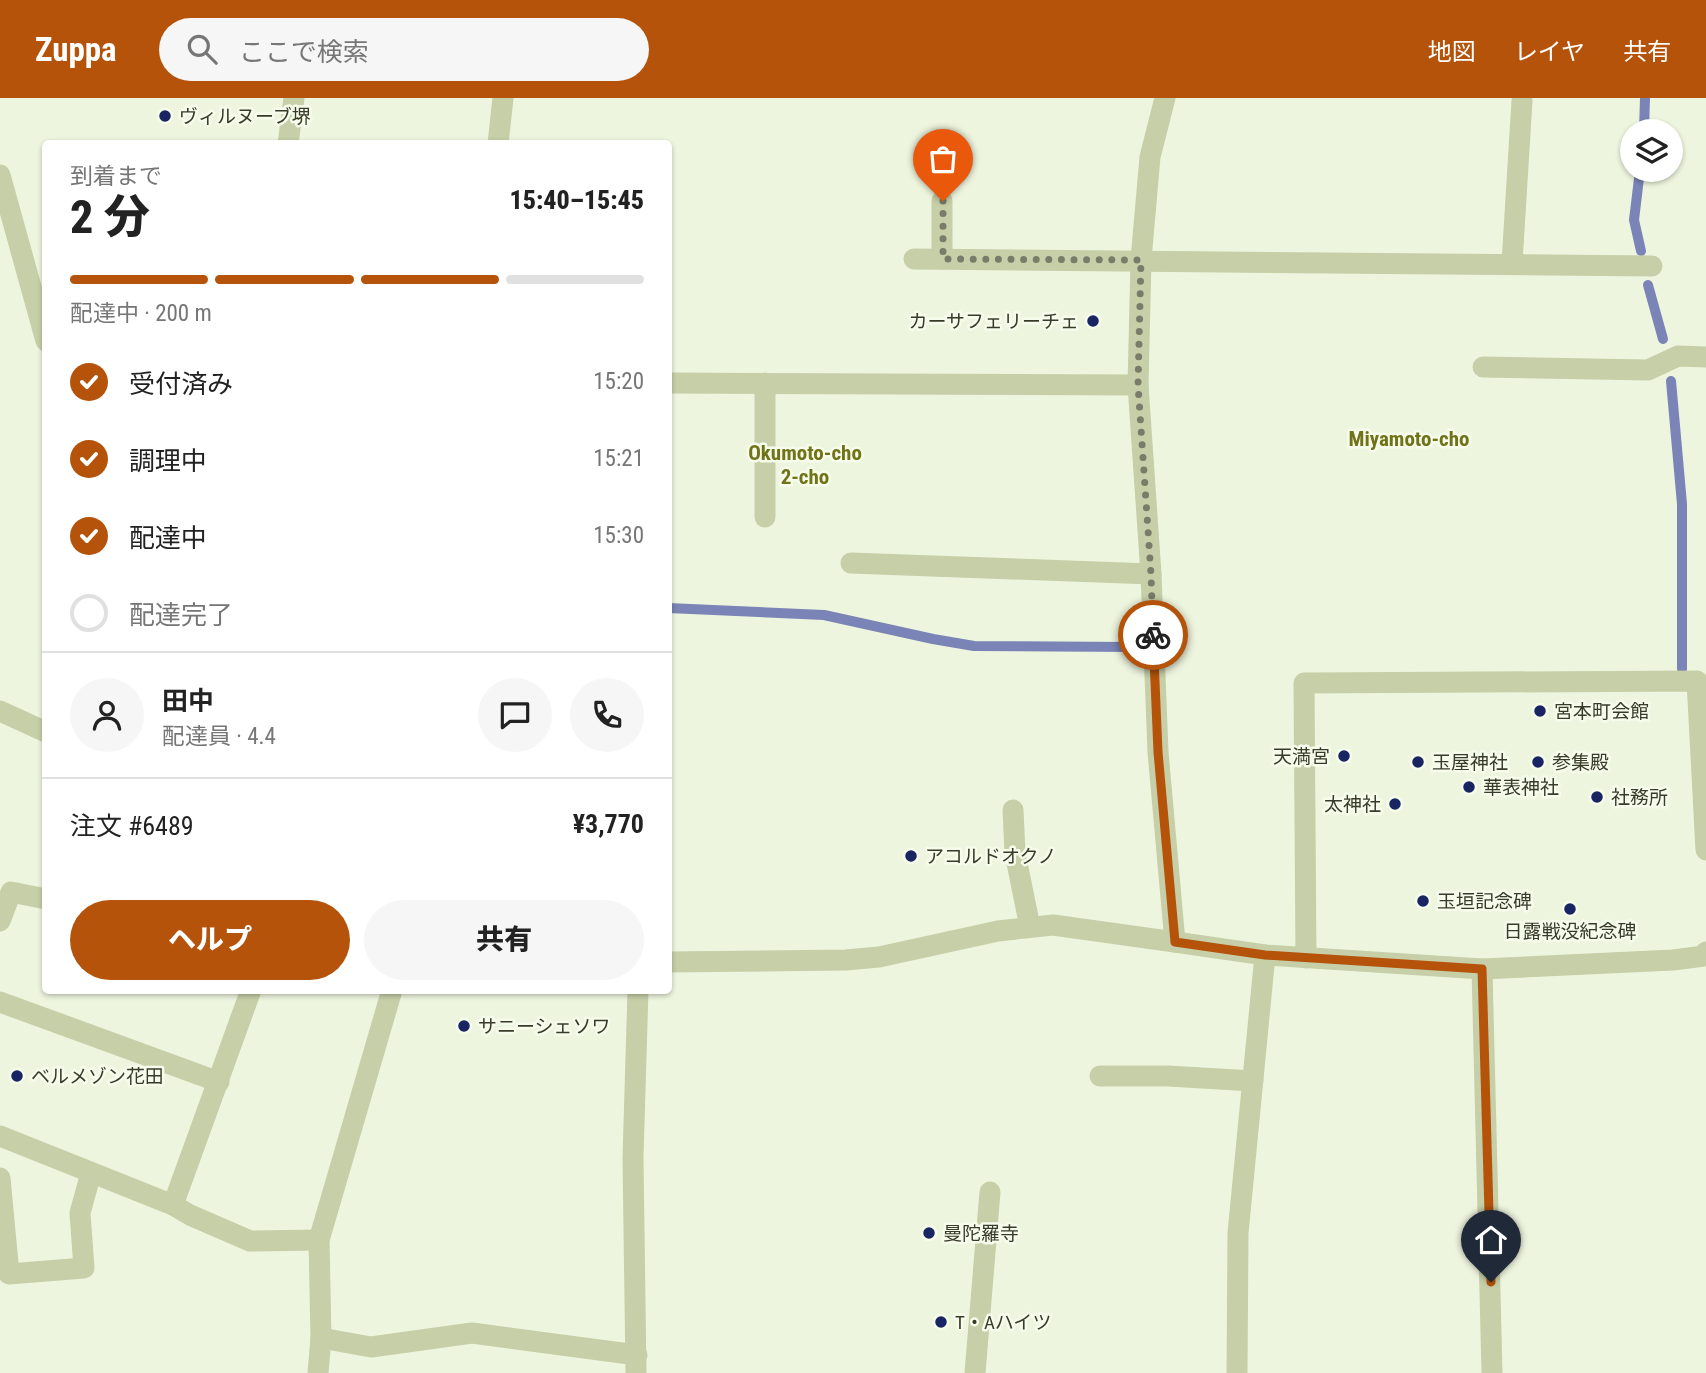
<!DOCTYPE html>
<html lang="ja">
<meta charset="utf-8">
<style>
body{margin:0;font-family:"Roboto Condensed","Noto Sans JP",sans-serif;background:#f6f6f6;color:#222;height:100vh;display:flex;flex-direction:column;font-size:26px;white-space:nowrap}
*{box-sizing:border-box;margin:0}
p{font-size:23px;color:#767676}
.icon{flex:none;width:38px;height:38px;fill:none;stroke:currentColor;stroke-width:2;stroke-linecap:round;stroke-linejoin:round}
.map{position:relative;flex:1;overflow:hidden}
.panel{position:absolute;left:42px;top:42px;width:630px;height:854px;display:flex;flex-direction:column;background:#fff;border-radius:7px;box-shadow:0 2px 5px #0004}
.panel>*{flex:none}
.controls{position:absolute;left:1620px;top:21px;display:grid;gap:14px}
.controls a{display:grid;place-items:center;width:63px;height:63px;border-radius:50%;background:#fff;box-shadow:0 2px 5px #0004;font-size:35px}
.pin{position:absolute;display:grid;place-items:center;width:60px;height:60px;color:#fff;margin:-72px -30px;border-radius:50% 50% 50% 0;rotate:-45deg;box-shadow:0 0 7px #0007}
.pin .icon{rotate:45deg}
.courier{position:absolute;display:grid;place-items:center;width:70px;height:70px;margin:-35px;border:5px solid #b45309;border-radius:50%;background:#fff;color:#222;box-shadow:0 2px 9px #0007}
.overview em{font-style:normal;font-weight:800}
.overview div{display:flex;flex-direction:column-reverse}
.overview{display:flex;align-items:center;justify-content:space-between;height:119px;padding:0 28px}
h1{font-size:46px;font-weight:800;line-height:52px}
.bar{display:grid;grid-template-columns:repeat(4,1fr);gap:10px 7px;align-content:center;height:84px;padding:0 28px}
.bar i{height:9px;border-radius:5px;background:#e0e0e0}
.bar .active{background:#b45309}
.bar p{grid-column:span 4}
.line{display:flex;align-items:center;gap:18px;padding:0 28px;border-top:2px solid #e0e0e0}
.line div{flex:1}
.round{display:grid;place-items:center;flex:none;width:74px;height:74px;border-radius:37px;background:#f6f6f6}
ol{padding:0 28px;list-style:none}
li{display:flex;align-items:center;gap:21px;height:77px}
li p{margin-inline-start:auto}
li .icon{padding:7px;border-radius:50%;background:#b45309;color:#fff;stroke-width:4}
li:last-child{color:#767676}
li i{width:38px;height:38px;border:4px solid #e0e0e0;border-radius:50%}
.button{display:flex;gap:14px;margin-top:auto;padding:14px 28px}
.button a{flex:1;height:80px;border-radius:42px;background:#b45309;color:#fff;font-size:28px;font-weight:800;line-height:80px;text-align:center}
.button a+a{background:#f6f6f6;color:#222}
header{display:flex;align-items:center;gap:42px;box-sizing:border-box;height:98px;padding:0 35px;background:#b45309;color:#fff}
header strong{font-size:33px}
nav{display:flex;gap:38px;margin-inline-start:auto;font-size:24px}
.search{width:490px;height:63px;background:#f6f6f6;display:flex;align-items:center;gap:18px;box-sizing:border-box;padding:0 24px;border-radius:38px;color:#767676;font-size:26px}
.map>svg:first-child{display:block}
.lines{fill:none;stroke-linecap:round;stroke-linejoin:round}
.stream{stroke:#7a84b6;stroke-width:10}
.minor{stroke:#c6cfa8;stroke-width:21}
.done{stroke:#787c68;stroke-width:7;stroke-dasharray:0 12.6}
.route{stroke:#b45309;stroke-width:9}
.poi-dot{fill:#192462;stroke:#f6fceb;stroke-width:2.5}
.labels{text-anchor:middle;dominant-baseline:central;stroke-width:5;stroke-linejoin:round;paint-order:stroke}
.poi-label{font-size:19px;fill:#393b29;stroke:#f6fceb;text-anchor:start}
.neighbourhood-label{font-size:21px;font-weight:bold;fill:#707317;stroke:#f6fceb}
</style>
<header>
<strong>Zuppa</strong>
<div class="search"><svg class="icon" aria-label="search" viewBox="0 0 24 24"><circle cx="10" cy="10" r="6"/><path d="M15 15l6 6"/></svg>ここで検索</div>
<nav><a>地図</a><a>レイヤ</a><a>共有</a></nav>
</header>
<div class="map">
<svg width="1706" height="1275" viewBox="0 0 1706 1275">
<rect width="100%" height="100%" fill="#eef5de"/>
<g class="lines">
<g class="stream">
<polyline points="1644,33 1645,0"/>
<polyline points="1640,72 1634,122 1641,153"/>
<polyline points="1648,187 1663,241"/>
<polyline points="1671,283 1682,406 1682,571"/>
<polyline points="668,510 824,517 933,541 974,548 1134,549"/>
</g>
<g class="minor">
<polyline points="1165,0 1150,59 1141,162 1138,287 1151,476 1158,654 1175,844 1265,857 1482,871 1492,1275"/>
<polyline points="288,46 294,0"/>
<polyline points="498,46 503,0"/>
<polyline points="0,77 46,243"/>
<polyline points="942,103 942,161"/>
<polyline points="914,161 1652,168"/>
<polyline points="1512,165 1522,3"/>
<polyline points="1483,269 1648,272 1678,258 1706,259"/>
<polyline points="668,285 1138,287"/>
<polyline points="765,285 765,419"/>
<polyline points="851,465 1151,476"/>
<polyline points="0,613 46,634"/>
<polyline points="1013,712 1015,755 1030,829"/>
<polyline points="0,823 11,794 46,801"/>
<polyline points="1306,860 1304,585 1697,583 1706,752"/>
<polyline points="668,864 846,862 879,859 998,833 1053,827 1175,844"/>
<polyline points="1482,871 1673,862 1704,858 1706,854"/>
<polyline points="0,904 219,984"/>
<polyline points="1100,978 1168,978 1253,983"/>
<polyline points="0,1038 173,1107 190,1117 250,1143 319,1142"/>
<polyline points="0,1080 9,1176 84,1170 80,1115 91,1075"/>
<polyline points="173,1107 251,892"/>
<polyline points="321,1240 371,1249 472,1235 637,1257"/>
<polyline points="318,1275 321,1240 319,1142 392,892"/>
<polyline points="636,1275 633,1060 638,892"/>
<polyline points="975,1275 990,1094"/>
<polyline points="1237,1275 1238,1135 1265,857"/>
</g>
</g>
<g class="lines">
<polyline class="done" points="943,103 943,161 1141,162 1138,287 1151,476 1153,537"/>
<polyline class="route" points="1153,537 1158,654 1175,844 1265,857 1482,871 1491,1184"/>
</g>
<g class="poi-dot">
<circle cx="165" cy="18" r="7"/>
<circle cx="1093" cy="223" r="7"/>
<circle cx="1540" cy="613" r="7"/>
<circle cx="1344" cy="658" r="7"/>
<circle cx="1418" cy="664" r="7"/>
<circle cx="1538" cy="664" r="7"/>
<circle cx="1469" cy="689" r="7"/>
<circle cx="1597" cy="699" r="7"/>
<circle cx="1395" cy="706" r="7"/>
<circle cx="911" cy="758" r="7"/>
<circle cx="1423" cy="803" r="7"/>
<circle cx="1570" cy="811" r="7"/>
<circle cx="464" cy="928" r="7"/>
<circle cx="17" cy="978" r="7"/>
<circle cx="929" cy="1135" r="7"/>
<circle cx="941" cy="1224" r="7"/>
</g>
<g class="labels">
<g class="poi-label">
<text x="179" y="18">ヴィルヌーブ堺</text>
<text x="1079" y="223" text-anchor="end">カーサフェリーチェ</text>
<text x="1554" y="613">宮本町会館</text>
<text x="1330" y="658" text-anchor="end">天満宮</text>
<text x="1432" y="664">玉屋神社</text>
<text x="1552" y="664">参集殿</text>
<text x="1483" y="689">華表神社</text>
<text x="1611" y="699">社務所</text>
<text x="1381" y="706" text-anchor="end">太神社</text>
<text x="925" y="758">アコルドオクノ</text>
<text x="1437" y="803">玉垣記念碑</text>
<text x="1570" y="833" text-anchor="middle">日露戦没紀念碑</text>
<text x="478" y="928">サニーシェソワ</text>
<text x="31" y="978">ベルメゾン花田</text>
<text x="943" y="1135">曼陀羅寺</text>
<text x="955" y="1224">T・Aハイツ</text>
</g>
<g class="neighbourhood-label">
<text x="1409" y="341">Miyamoto-cho</text>
<text x="805" y="355">Okumoto-cho<tspan x="805" dy="24">2-cho</tspan></text>
</g>
</g>
</svg>
<div class="controls">
<a><svg class="icon" aria-label="layers" viewBox="0 0 24 24"><path d="M12 4l9 5-9 5-9-5zM3 14l9 5 9-5"/></svg></a>
</div>
<div class="pin" style="left:943px;top:103px;background:#ea580c"><svg class="icon" aria-label="bag" viewBox="0 0 24 24"><path d="M5 8h14l-1 12H6zM9 8a3 3 0 0 1 6 0"/></svg></div>
<div class="pin" style="left:1491px;top:1184px;background:#1f2937"><svg class="icon" aria-label="home" viewBox="0 0 24 24"><path d="M3 11l9-7 9 7M6 9v11h12V9"/></svg></div>
<div class="courier" style="left:1153px;top:537px"><svg class="icon" aria-label="bike" viewBox="0 0 24 24"><circle cx="6" cy="16" r="4"/><circle cx="18" cy="16" r="4"/><path d="M6 16l4-8h5l3 8M10 8l3 8H6M13 5h3"/></svg></div>
<section class="panel">
<div class="overview"><div><h1>2 分</h1><p>到着まで</p></div><em>15:40–15:45</em></div>
<div class="bar"><i class="active"></i><i class="active"></i><i class="active"></i><i></i><p>配達中 · 200 m</p></div>
<ol>
<li><svg class="icon" aria-label="check" viewBox="0 0 24 24"><path d="M5 12l5 5 9-10"/></svg>受付済み<p>15:20</p></li>
<li><svg class="icon" aria-label="check" viewBox="0 0 24 24"><path d="M5 12l5 5 9-10"/></svg>調理中<p>15:21</p></li>
<li><svg class="icon" aria-label="check" viewBox="0 0 24 24"><path d="M5 12l5 5 9-10"/></svg>配達中<p>15:30</p></li>
<li><i></i>配達完了</li>
</ol>
<div class="line" style="height:126px"><a class="round"><svg class="icon" aria-label="person" viewBox="0 0 24 24"><circle cx="12" cy="8" r="4"/><path d="M4 21q1-7 8-7t8 7"/></svg></a><div><b>田中</b><p>配達員 · 4.4</p></div><a class="round"><svg class="icon" aria-label="chat" viewBox="0 0 24 24"><path d="M4 5h16v11H9l-5 4z"/></svg></a><a class="round"><svg class="icon" aria-label="phone" viewBox="0 0 24 24"><path d="M5 4h4l2 5-3 2q2 4 5 5l2-3 5 2v4C11 20 4 13 5 4z"/></svg></a></div>
<div class="line" style="height:91px"><div>注文 #6489</div><b>¥3,770</b></div>
<div class="button"><a>ヘルプ</a><a>共有</a></div>
</section>
</div>
